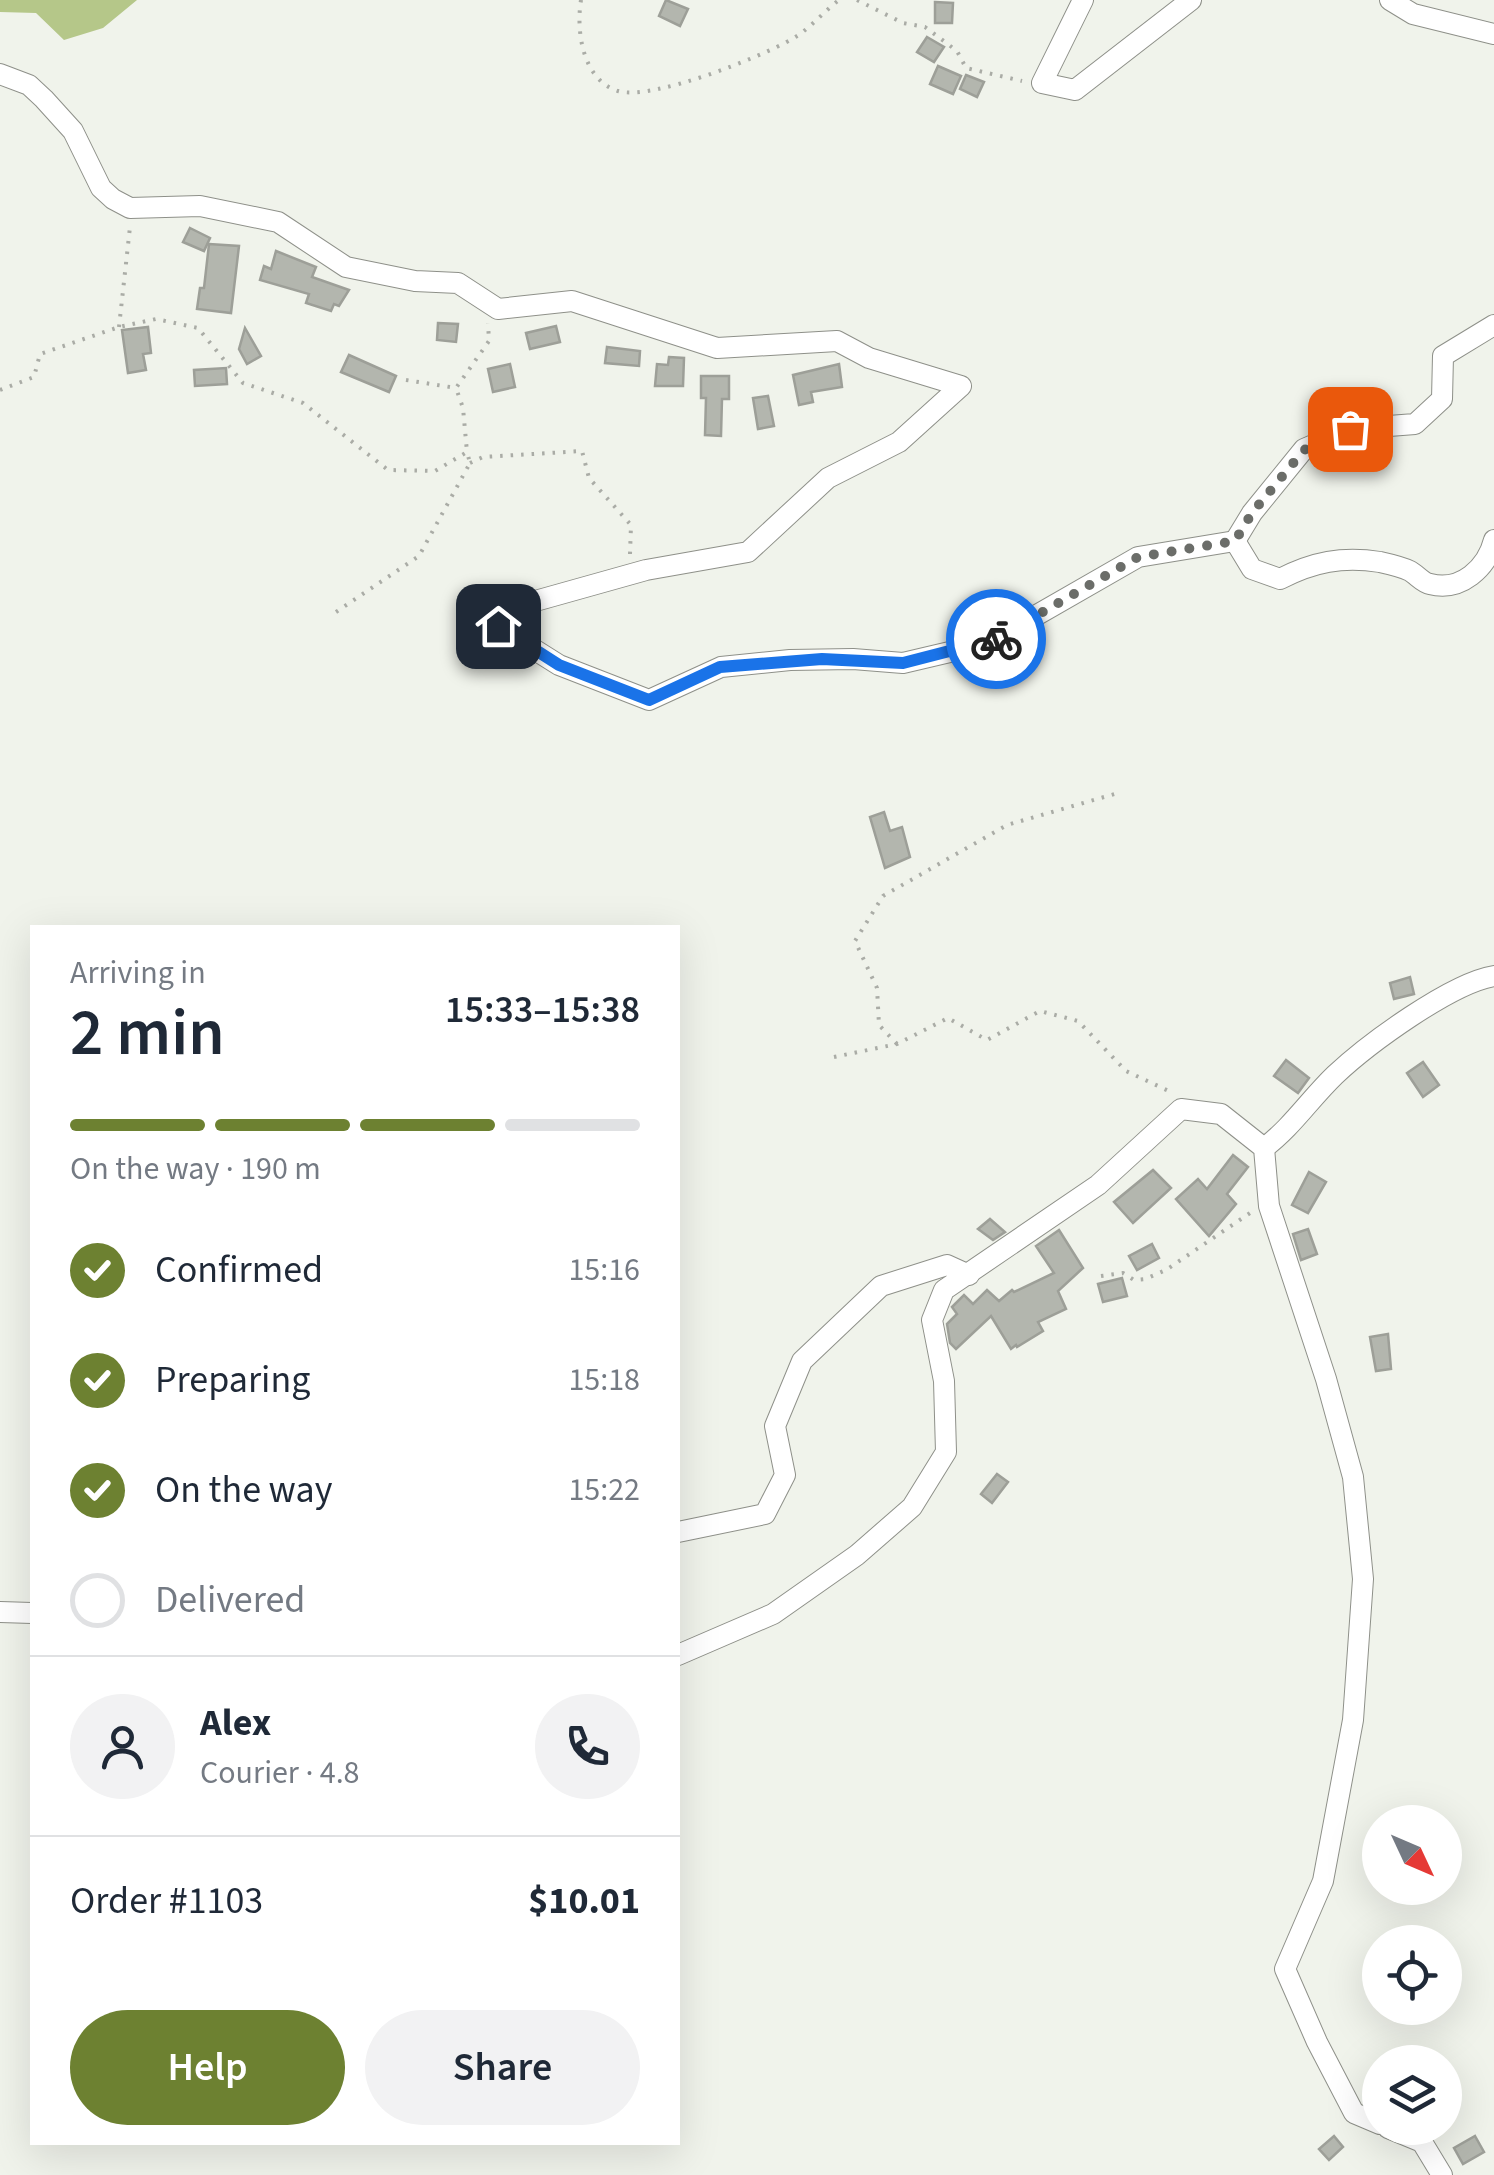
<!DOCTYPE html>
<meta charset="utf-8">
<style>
body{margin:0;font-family:"Source Sans 3",sans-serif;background:#f2f2f3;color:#1f2937;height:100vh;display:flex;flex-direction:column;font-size:38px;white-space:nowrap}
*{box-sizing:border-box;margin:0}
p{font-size:32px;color:#747a83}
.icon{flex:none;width:55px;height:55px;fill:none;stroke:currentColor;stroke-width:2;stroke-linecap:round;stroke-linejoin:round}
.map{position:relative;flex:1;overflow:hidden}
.panel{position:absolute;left:30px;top:925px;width:650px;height:1220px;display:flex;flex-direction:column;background:#fff;border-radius:0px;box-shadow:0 10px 40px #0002}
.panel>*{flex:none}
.needle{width:65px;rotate:134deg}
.controls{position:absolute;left:1362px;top:1805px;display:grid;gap:20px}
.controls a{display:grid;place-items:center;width:100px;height:100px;border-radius:50%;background:#fff;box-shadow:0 10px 40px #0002;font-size:50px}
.pin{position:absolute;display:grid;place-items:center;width:85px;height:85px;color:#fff;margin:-42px;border-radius:20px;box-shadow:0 5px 15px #0006}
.courier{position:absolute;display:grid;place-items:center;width:100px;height:100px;margin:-50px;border:8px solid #1a73e8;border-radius:50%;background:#fff;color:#222;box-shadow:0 2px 12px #0007}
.overview em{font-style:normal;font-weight:600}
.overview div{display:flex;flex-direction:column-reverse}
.overview{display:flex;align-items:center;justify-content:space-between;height:170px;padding:0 40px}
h1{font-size:65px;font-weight:600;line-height:75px}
.bar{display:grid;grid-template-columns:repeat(4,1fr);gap:15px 10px;align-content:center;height:120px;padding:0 40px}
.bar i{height:12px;border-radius:8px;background:#e0e1e3}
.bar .current{background:#6d8131}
.bar p{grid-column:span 4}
.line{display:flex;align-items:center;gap:25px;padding:0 40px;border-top:2px solid #e0e1e3}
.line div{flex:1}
.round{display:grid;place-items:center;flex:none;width:105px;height:105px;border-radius:52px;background:#f2f2f3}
ol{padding:0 40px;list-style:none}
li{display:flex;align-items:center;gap:30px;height:110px}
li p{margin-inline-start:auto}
li .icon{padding:10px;border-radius:50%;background:#6d8131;color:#fff;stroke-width:4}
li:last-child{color:#747a83}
li i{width:55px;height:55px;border:5px solid #e0e1e3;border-radius:50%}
.action{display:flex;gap:20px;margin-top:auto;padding:20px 40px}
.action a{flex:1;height:115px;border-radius:60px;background:#6d8131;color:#fff;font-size:40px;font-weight:600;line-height:115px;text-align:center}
.action a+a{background:#f2f2f3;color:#1f2937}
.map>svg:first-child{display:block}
.forest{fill:#b5c789}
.building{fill:#b3b6ae;stroke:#9d9f98;stroke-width:2.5}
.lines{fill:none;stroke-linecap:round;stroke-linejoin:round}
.street-casing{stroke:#8e9089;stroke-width:22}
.path{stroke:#aaaca6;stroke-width:4;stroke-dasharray:2.5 8;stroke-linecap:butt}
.street{stroke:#fff;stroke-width:20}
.done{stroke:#6b6d69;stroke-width:10;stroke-dasharray:0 18}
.route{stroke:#1a73e8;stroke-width:12}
</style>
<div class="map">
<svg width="1494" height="2175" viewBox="0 0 1494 2175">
<rect width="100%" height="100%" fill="#f0f3eb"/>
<polygon class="forest" points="0,0 137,0 103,28 64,40 36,13 0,12"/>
<g class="building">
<polygon points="666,0 688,9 680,26 659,16"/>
<polygon points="935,2 953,3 952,23 935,23"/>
<polygon points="927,37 944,47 934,62 917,52"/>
<polygon points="938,66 961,76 953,94 930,84"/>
<polygon points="966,75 984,82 977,97 960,89"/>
<polygon points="190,228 210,238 204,251 183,242"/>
<polygon points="209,244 239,246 231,313 197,309 200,288 204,288"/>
<polygon points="276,251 316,267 312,277 349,290 339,306 334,304 331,311 306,303 309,294 260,280 264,266 271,269"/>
<polygon points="438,323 458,324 456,342 437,340"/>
<polygon points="556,326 560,342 530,349 526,333"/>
<polygon points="148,327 151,353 143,354 146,370 128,373 122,330"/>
<polygon points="245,328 261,356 247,364 239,349"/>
<polygon points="607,347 640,351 639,366 605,363"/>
<polygon points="349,355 396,376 389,392 341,372"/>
<polygon points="669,357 684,358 683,386 655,386 657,364 668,365"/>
<polygon points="510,364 515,387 493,392 488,369"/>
<polygon points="839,364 842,387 811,392 813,402 799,405 793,375"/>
<polygon points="226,368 227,384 195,386 194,370"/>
<polygon points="701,376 729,376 729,399 722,399 721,436 705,435 706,398 701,398"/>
<polygon points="768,396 774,426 758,429 753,398"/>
<polygon points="884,812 890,831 902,827 910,857 885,868 870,817"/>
<polygon points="1410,977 1414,994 1394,999 1390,983"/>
<polygon points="1286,1060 1309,1078 1298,1093 1274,1076"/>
<polygon points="1423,1062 1439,1085 1423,1097 1407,1073"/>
<polygon points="1233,1155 1248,1167 1227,1194 1236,1204 1209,1236 1176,1199 1198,1179 1207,1189"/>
<polygon points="1153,1170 1171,1188 1133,1223 1114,1202"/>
<polygon points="1309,1172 1326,1182 1308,1213 1292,1205"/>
<polygon points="990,1219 1005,1232 993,1240 978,1229"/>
<polygon points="1308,1229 1317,1254 1301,1260 1293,1234"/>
<polygon points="1059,1230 1083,1268 1058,1291 1066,1309 1038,1322 1043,1331 1017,1347 1016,1345 1011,1349 991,1316 956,1349 950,1343 947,1324 957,1314 952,1307 964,1295 973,1304 987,1290 999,1301 1012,1290 1014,1292 1054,1273 1036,1246"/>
<polygon points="1152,1244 1159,1258 1137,1270 1129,1256"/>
<polygon points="1122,1278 1127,1296 1103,1302 1098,1284"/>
<polygon points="1388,1334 1391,1369 1376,1371 1370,1337"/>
<polygon points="997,1474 1008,1482 992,1503 981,1494"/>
<polygon points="1334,2136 1343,2147 1329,2160 1319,2149"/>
<polygon points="1475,2136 1484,2152 1463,2164 1454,2148"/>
</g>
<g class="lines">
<g class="street-casing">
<g id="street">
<polyline points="1083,0 1042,83 1075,90 1191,0"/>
<polyline points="1390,0 1413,14 1494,34"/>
<polyline points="0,74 29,85 44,99 73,131 101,188 113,199 130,208 200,206 278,222 346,267 415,281 458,283 498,309 572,301 717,348 837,341 869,358 961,386 899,442 828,478 748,552 646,570 514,607 497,626 559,665 649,700 721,667 790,660 853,659 903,663 988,643 1138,557 1235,541"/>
<polyline points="1235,541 1252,513 1304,449 1350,429 1415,424 1442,399 1443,356 1494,325"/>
<path d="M1235 541 1252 569 1280 579C1313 562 1342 556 1380 562 1389 564 1402 567 1410 571 1417 575 1423 583 1430 584 1461 592 1487 568 1494 540"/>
<path d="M1264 1148C1292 1127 1310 1099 1335 1075 1368 1044 1451 983 1494 976"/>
<polyline points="678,1532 765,1514 785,1475 775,1426 802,1361 881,1286 947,1265 969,1275"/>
<polyline points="0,1612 32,1613"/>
<polyline points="678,1655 773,1614 857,1555 912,1507 946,1452 944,1381 932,1320 944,1290 1098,1185 1181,1109 1221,1114 1264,1148 1269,1206 1326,1379 1353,1477 1363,1579 1353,1720 1323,1881 1285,1969 1317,2042 1354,2113 1380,2124"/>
<polyline points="1388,2128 1422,2142 1442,2175"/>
</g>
</g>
<g class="path">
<path d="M581 0C576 30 582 80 618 91 652 101 761 57 792 39 810 29 823 12 839 0"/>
<polyline points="857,0 903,23 925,27 957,51 966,68 1022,81"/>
<polyline points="119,327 130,227"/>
<polyline points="406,380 456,388 489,341 488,323"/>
<polyline points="0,390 34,377 40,354 119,327 156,319 198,328 243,383 303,403 388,470 435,471 467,452 463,408 456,388"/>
<polyline points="470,463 483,457 582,451 589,478 631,525 630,554"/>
<polyline points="336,612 419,556 470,463 467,452"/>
<polyline points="897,1044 879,1025 877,988 855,941 883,896 1007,825 1118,793"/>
<polyline points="834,1057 897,1044 948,1018 987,1040 1040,1011 1078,1021 1126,1071 1173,1093"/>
<polyline points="1101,1276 1123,1273 1134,1280 1145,1279 1166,1270 1250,1213"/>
</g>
<use href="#street" class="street"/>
</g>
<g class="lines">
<polyline class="done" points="996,639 1138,557 1235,541 1252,513 1304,450 1350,429"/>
<polyline class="route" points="498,626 559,665 649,700 720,667 822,659 903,663 996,639"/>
</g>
</svg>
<div class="controls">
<a><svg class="needle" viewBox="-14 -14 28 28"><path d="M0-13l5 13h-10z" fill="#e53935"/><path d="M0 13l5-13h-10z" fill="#747a83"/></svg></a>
<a><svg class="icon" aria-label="locate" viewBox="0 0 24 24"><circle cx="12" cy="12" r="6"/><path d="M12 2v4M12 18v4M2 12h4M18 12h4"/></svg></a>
<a><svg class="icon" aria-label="layers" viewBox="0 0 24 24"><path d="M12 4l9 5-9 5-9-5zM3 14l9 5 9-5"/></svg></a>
</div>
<div class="pin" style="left:1350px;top:429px;background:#ea580c"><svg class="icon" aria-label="bag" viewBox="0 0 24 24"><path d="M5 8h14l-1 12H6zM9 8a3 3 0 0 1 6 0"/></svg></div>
<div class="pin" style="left:498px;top:626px;background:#1f2937"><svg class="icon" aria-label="home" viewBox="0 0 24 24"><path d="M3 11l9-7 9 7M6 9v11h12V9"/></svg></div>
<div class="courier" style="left:996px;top:639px"><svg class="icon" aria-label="bike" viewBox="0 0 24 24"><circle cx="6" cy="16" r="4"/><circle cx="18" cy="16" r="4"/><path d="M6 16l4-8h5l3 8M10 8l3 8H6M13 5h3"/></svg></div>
<section class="panel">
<div class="overview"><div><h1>2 min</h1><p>Arriving in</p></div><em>15:33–15:38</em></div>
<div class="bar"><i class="current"></i><i class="current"></i><i class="current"></i><i></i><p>On the way · 190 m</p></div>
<ol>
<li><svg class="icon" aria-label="check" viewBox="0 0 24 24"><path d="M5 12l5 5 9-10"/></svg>Confirmed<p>15:16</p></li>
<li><svg class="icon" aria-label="check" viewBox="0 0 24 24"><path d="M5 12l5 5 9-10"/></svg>Preparing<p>15:18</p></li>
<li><svg class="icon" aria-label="check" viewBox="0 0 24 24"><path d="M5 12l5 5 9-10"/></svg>On the way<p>15:22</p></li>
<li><i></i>Delivered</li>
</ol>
<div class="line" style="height:180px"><a class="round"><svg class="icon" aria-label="person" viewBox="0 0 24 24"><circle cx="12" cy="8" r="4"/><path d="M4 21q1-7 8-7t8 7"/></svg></a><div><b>Alex</b><p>Courier · 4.8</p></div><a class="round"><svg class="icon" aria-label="phone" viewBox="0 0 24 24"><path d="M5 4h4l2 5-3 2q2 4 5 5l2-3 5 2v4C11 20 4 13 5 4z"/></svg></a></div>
<div class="line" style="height:130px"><div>Order #1103</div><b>$10.01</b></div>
<div class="action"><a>Help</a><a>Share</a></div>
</section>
</div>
